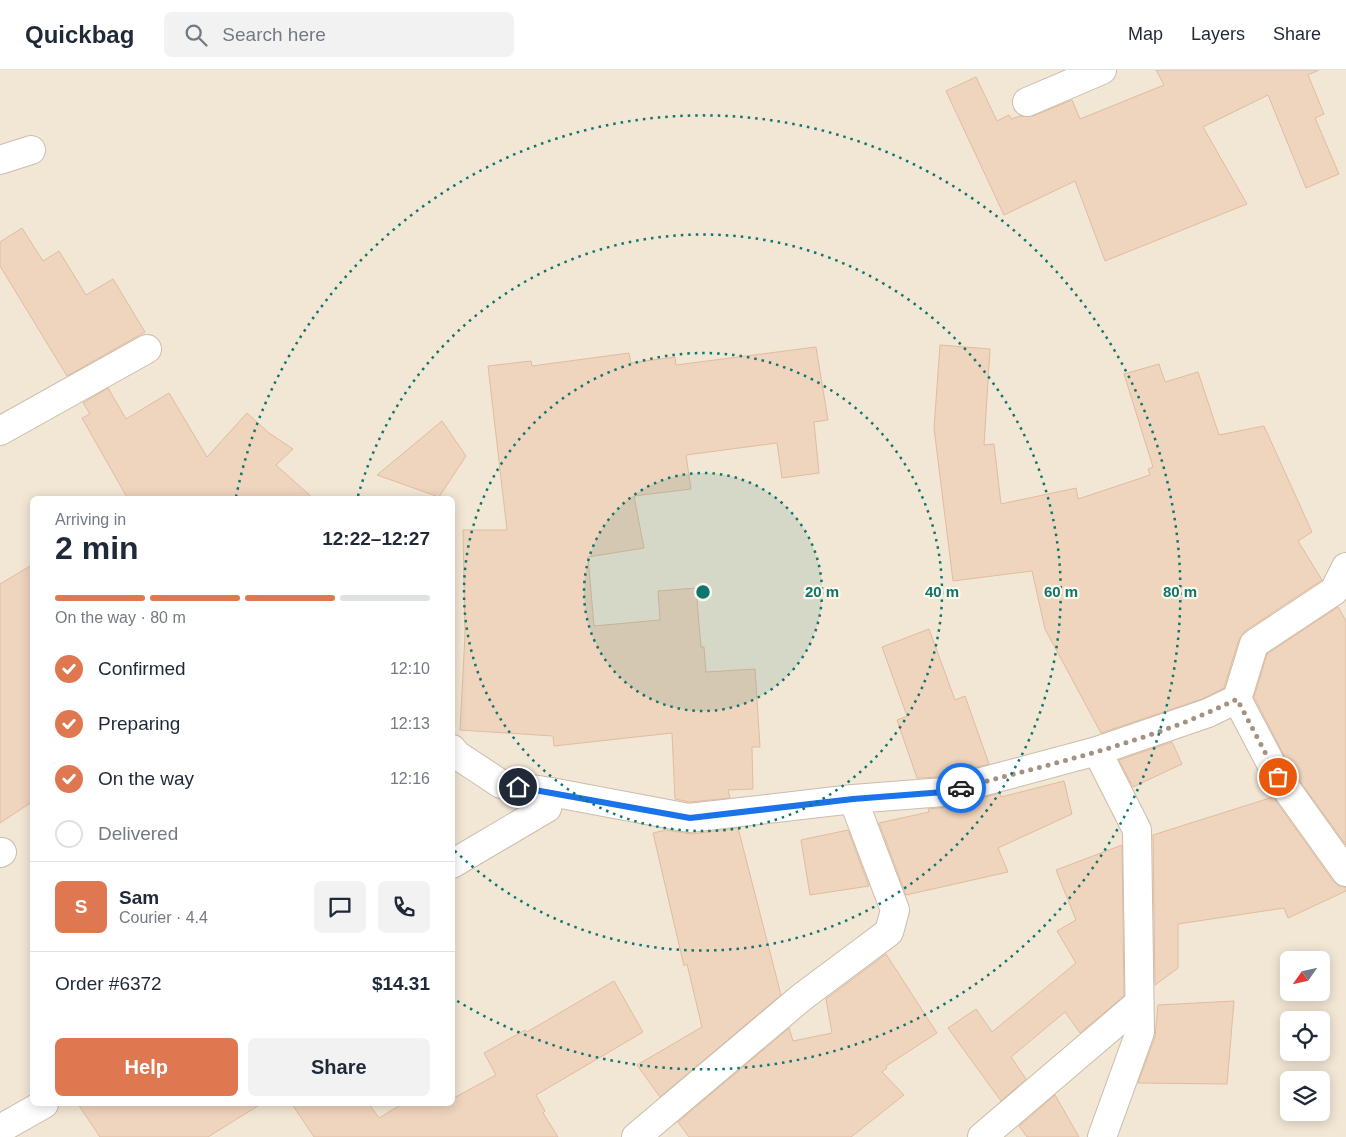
<!DOCTYPE html>
<meta charset="utf-8">
<style>
body{margin:0;font-family:Arial,sans-serif;background:#f2f2f3;color:#1f2937;height:100vh;display:flex;flex-direction:column;font-size:19px;white-space:nowrap}
*{box-sizing:border-box;margin:0}
p{font-size:16px;color:#747a83}
.icon{flex:none;width:28px;height:28px;fill:none;stroke:currentColor;stroke-width:2;stroke-linecap:round;stroke-linejoin:round}
.map{position:relative;flex:1;overflow:hidden}
.side{position:absolute;left:30px;top:426px;width:425px;height:610px;display:flex;flex-direction:column;background:#fff;border-radius:8px;box-shadow:0 2px 12px #0003}
.side>*{flex:none}
.needle{width:32px;rotate:236deg}
.tools{position:absolute;left:1280px;top:881px;display:grid;gap:10px}
.tools a{display:grid;place-items:center;width:50px;height:50px;border-radius:8px;background:#fff;box-shadow:0 2px 12px #0003;font-size:25px}
.pin{position:absolute;display:grid;place-items:center;width:42px;height:42px;color:#fff;margin:-21px;border:2px solid #fff;border-radius:50%;box-shadow:0 1px 5px #0007}
.courier{position:absolute;display:grid;place-items:center;width:50px;height:50px;margin:-25px;border:4px solid #1a73e8;border-radius:50%;background:#fff;color:#222;box-shadow:0 1px 6px #0007}
.summary em{font-style:normal;font-weight:700}
.summary div{display:flex;flex-direction:column-reverse}
.summary{display:flex;align-items:center;justify-content:space-between;height:85px;padding:0 25px}
h1{font-size:32px;font-weight:700;line-height:38px}
.bar{display:grid;grid-template-columns:repeat(4,1fr);gap:8px 5px;align-content:center;height:60px;padding:0 25px}
.bar i{height:6px;border-radius:4px;background:#e0e1e3}
.bar .current{background:#df7850}
.bar p{grid-column:span 4}
.line{display:flex;align-items:center;gap:12px;padding:0 25px;border-top:1px solid #e0e1e3}
.line div{flex:1}
.round{display:grid;place-items:center;flex:none;width:52px;height:52px;border-radius:8px;background:#f2f2f3}
ol{padding:0 25px;list-style:none}
li{display:flex;align-items:center;gap:15px;height:55px}
li p{margin-inline-start:auto}
li .icon{padding:5px;border-radius:50%;background:#df7850;color:#fff;stroke-width:4}
li:last-child{color:#747a83}
li i{width:28px;height:28px;border:2px solid #e0e1e3;border-radius:50%}
.action{display:flex;gap:10px;margin-top:auto;padding:10px 25px}
.action a{flex:1;height:58px;border-radius:8px;background:#df7850;color:#fff;font-size:20px;font-weight:700;line-height:58px;text-align:center}
.action a+a{background:#f2f2f3;color:#1f2937}
header{display:flex;align-items:center;gap:30px;box-sizing:border-box;height:70px;padding:0 25px;background:#fff;border-bottom:1px solid #e0e1e3}
header strong{font-size:24px}
nav{display:flex;gap:28px;margin-inline-start:auto;font-size:18px}
.search{width:350px;height:45px;background:#f2f2f3;display:flex;align-items:center;gap:12px;box-sizing:border-box;padding:0 18px;border-radius:8px;color:#747a83;font-size:19px}
.map>svg:first-child{display:block}
.residential{fill:#f2e6d4;fill-rule:evenodd}
.building{fill:#efd4be;stroke:#e1bc9f}
.lines{fill:none;stroke-linecap:round;stroke-linejoin:round}
.minor-casing{stroke:#ccbcac;stroke-width:30}
.minor{stroke:#fff;stroke-width:28}
.done{stroke:#a39182;stroke-width:5;stroke-dasharray:0 9}
.route{stroke:#1a73e8;stroke-width:6}
.ring{fill:none;stroke:#0f766e;stroke-width:2.5;stroke-dasharray:2.5 5}
.centre{fill:#0f766e;stroke:#fef8eb;stroke-width:2.5}
.ring-label{font-size:15px;text-anchor:middle;font-weight:bold;fill:#0f766e;stroke:#fef8eb;stroke-width:4.5;stroke-linejoin:round;paint-order:stroke}
</style>
<header>
<strong>Quickbag</strong>
<div class="search"><svg class="icon" aria-label="search" viewBox="0 0 24 24"><circle cx="10" cy="10" r="6"/><path d="M15 15l6 6"/></svg>Search here</div>
<nav><a>Map</a><a>Layers</a><a>Share</a></nav>
</header>
<div class="map">
<svg width="1346" height="1067" viewBox="0 0 1346 1067">
<rect width="100%" height="100%" fill="#fbf4e5"/>
<path class="residential" d="M0 0H1346V1067H0ZM32 429H452V1034H32ZM1289 890H1321V922H1289ZM1289 950H1321V982H1289ZM1289 1010H1321V1042H1289Z"/>
<g class="building">
<polygon points="1156,0 1319,0 1308,5 1324,44 1315,48 1339,104 1306,118 1268,25 1203,57 1247,134 1105,191 1075,111 1004,145 946,21 976,7 997,51 1009,45 1011,49 1020,46 1033,46 1072,30 1080,49 1164,15"/>
<polygon points="22,158 43,191 59,181 86,225 113,209 145,262 67,306 0,196 0,172"/>
<polygon points="940,275 990,279 984,375 994,374 1001,434 1076,418 1078,429 1150,405 1148,399 1153,397 1124,304 1159,294 1165,312 1198,302 1219,365 1264,356 1312,462 1298,471 1322,510 1245,561 1239,569 1224,618 1202,629 1101,663 1045,559 1032,501 953,511 934,358"/>
<polygon points="816,277 828,350 814,352 819,403 782,408 777,373 686,385 691,419 634,426 644,478 588,487 594,556 660,550 658,521 696,518 701,577 704,577 706,602 755,599 760,677 752,677 753,719 728,720 730,728 690,732 675,729 672,663 554,676 553,666 460,660 465,564 463,460 507,460 488,296 531,291 532,296 629,283 631,293 675,287 676,295"/>
<polygon points="108,318 126,349 169,323 207,387 247,343 269,363 293,379 276,395 314,429 128,429 82,348 90,344 83,333"/>
<polygon points="442,351 466,386 439,427 377,405"/>
<polygon points="32,495 32,732 0,753 0,514"/>
<polygon points="1338,537 1346,551 1346,775 1291,699 1254,627 1267,584"/>
<polygon points="929,559 955,630 965,626 989,694 941,707 917,708 897,650 907,646 882,577"/>
<polygon points="1172,672 1182,694 1133,717 1119,690"/>
<polygon points="1064,711 1072,744 998,778 1008,802 906,825 879,753 929,742 928,739 948,737 1000,723 1001,727"/>
<polygon points="1273,727 1333,811 1339,816 1346,817 1346,821 1288,848 1284,838 1178,854 1178,898 1155,915 1153,765"/>
<polygon points="738,758 781,925 660,1027 637,995 702,957 687,894 684,896 653,763 666,760 691,764"/>
<polygon points="848,760 869,816 810,825 801,770"/>
<polygon points="1122,775 1124,926 1080,963 1065,942 1011,987 1026,1009 1001,1031 948,958 976,939 992,962 1076,893 1057,861 1076,850 1056,800"/>
<polygon points="886,884 937,963 886,996 887,998 882,1002 904,1025 851,1067 689,1067 678,1052 789,958 793,971 832,963 826,929"/>
<polygon points="614,911 643,962 536,1025 545,1041 543,1043 558,1067 314,1067 292,1034 369,1034 379,1048 402,1034 452,1034 452,1029 496,1005 484,983 525,960 527,962"/>
<polygon points="1234,931 1227,1014 1138,1013 1155,967 1158,935"/>
<polygon points="1055,1025 1079,1067 1027,1067 1019,1056"/>
<polygon points="78,1034 261,1034 208,1067 100,1067"/>
</g>
<g class="lines">
<g class="minor-casing">
<g id="minor">
<polyline points="1027,32 1102,0"/>
<polyline points="0,90 31,80"/>
<polyline points="0,361 147,279"/>
<polyline points="1346,497 1334,521 1254,574 1237,629 1278,707 1346,802"/>
<polyline points="452,679 457,685 501,714 551,722"/>
<polyline points="1097,681 1137,760 1140,962 1102,1067"/>
<polyline points="0,783 2,782"/>
<polyline points="452,794 547,738 551,722 689,748 853,729 944,722 1097,681 1208,643 1237,629"/>
<polyline points="0,1059 44,1034"/>
<polyline points="636,1067 802,927 889,862 895,840 853,729"/>
<polyline points="982,1067 1138,934"/>
</g>
</g>
<use href="#minor" class="minor"/>
</g>
<g class="lines">
<path class="done" d="M961 718C1054 693 1151 672 1237 629L1278 707"/>
<polyline class="route" points="518,717 690,748 853,729 944,722 961,718"/>
</g>
<circle cx="703" cy="522" r="119" fill="#0f766e" fill-opacity=".12"/>
<g class="ring">
<circle cx="703" cy="522" r="119"/>
<circle cx="703" cy="522" r="239"/>
<path d="M358 426A358 358 0 1 1 454 780"/>
<path d="M236 427A477 477 0 1 1 454 929"/>
</g>
<circle cx="703" cy="522" r="8" class="centre"/>
<g class="ring-label">
<text x="822" y="527">20 m</text>
<text x="942" y="527">40 m</text>
<text x="1061" y="527">60 m</text>
<text x="1180" y="527">80 m</text>
</g>
</svg>
<div class="tools">
<a><svg class="needle" viewBox="-14 -14 28 28"><path d="M0-13l5 13h-10z" fill="#e53935"/><path d="M0 13l5-13h-10z" fill="#747a83"/></svg></a>
<a><svg class="icon" aria-label="locate" viewBox="0 0 24 24"><circle cx="12" cy="12" r="6"/><path d="M12 2v4M12 18v4M2 12h4M18 12h4"/></svg></a>
<a><svg class="icon" aria-label="layers" viewBox="0 0 24 24"><path d="M12 4l9 5-9 5-9-5zM3 14l9 5 9-5"/></svg></a>
</div>
<div class="pin" style="left:1278px;top:707px;background:#ea580c"><svg class="icon" aria-label="bag" viewBox="0 0 24 24"><path d="M5 8h14l-1 12H6zM9 8a3 3 0 0 1 6 0"/></svg></div>
<div class="pin" style="left:518px;top:717px;background:#1f2937"><svg class="icon" aria-label="home" viewBox="0 0 24 24"><path d="M3 11l9-7 9 7M6 9v11h12V9"/></svg></div>
<div class="courier" style="left:961px;top:718px"><svg class="icon" aria-label="car" viewBox="0 0 24 24"><path d="M5 17H2v-5l4-1 3-4h7l3 4 3 1v5h-3M9 17h6M6 11h13"/><circle cx="7" cy="17" r="2"/><circle cx="17" cy="17" r="2"/></svg></div>
<section class="side">
<div class="summary"><div><h1>2 min</h1><p>Arriving in</p></div><em>12:22–12:27</em></div>
<div class="bar"><i class="current"></i><i class="current"></i><i class="current"></i><i></i><p>On the way · 80 m</p></div>
<ol>
<li><svg class="icon" aria-label="check" viewBox="0 0 24 24"><path d="M5 12l5 5 9-10"/></svg>Confirmed<p>12:10</p></li>
<li><svg class="icon" aria-label="check" viewBox="0 0 24 24"><path d="M5 12l5 5 9-10"/></svg>Preparing<p>12:13</p></li>
<li><svg class="icon" aria-label="check" viewBox="0 0 24 24"><path d="M5 12l5 5 9-10"/></svg>On the way<p>12:16</p></li>
<li><i></i>Delivered</li>
</ol>
<div class="line" style="height:90px"><b class="round" style="background:#df7850;color:#fff">S</b><div><b>Sam</b><p>Courier · 4.4</p></div><a class="round"><svg class="icon" aria-label="chat" viewBox="0 0 24 24"><path d="M4 5h16v11H9l-5 4z"/></svg></a><a class="round"><svg class="icon" aria-label="phone" viewBox="0 0 24 24"><path d="M5 4h4l2 5-3 2q2 4 5 5l2-3 5 2v4C11 20 4 13 5 4z"/></svg></a></div>
<div class="line" style="height:65px"><div>Order #6372</div><b>$14.31</b></div>
<div class="action"><a>Help</a><a>Share</a></div>
</section>
</div>
